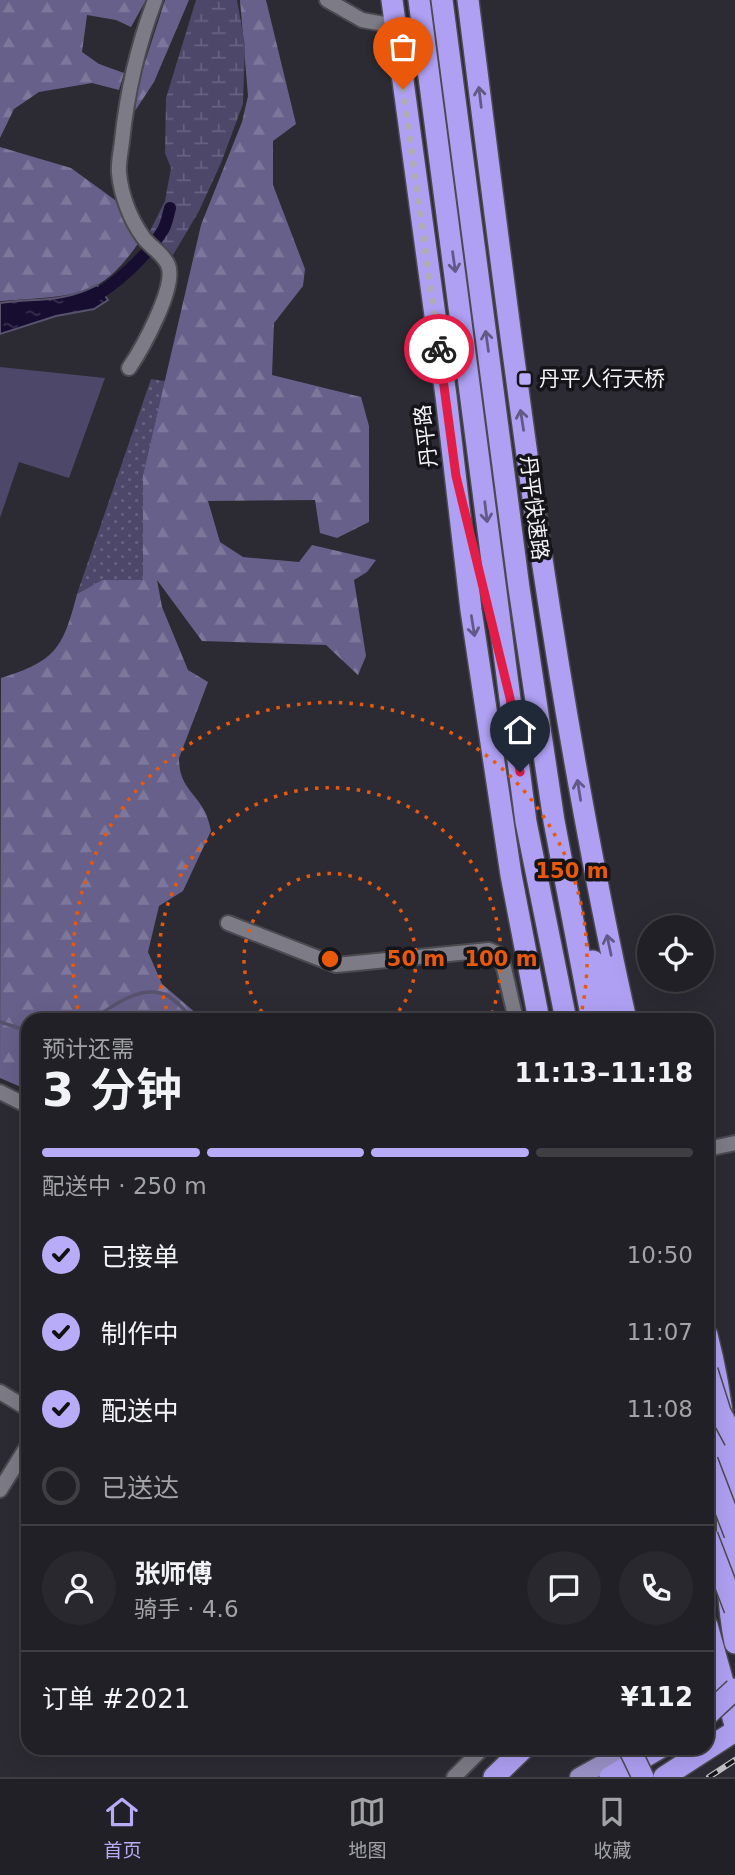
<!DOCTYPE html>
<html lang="zh">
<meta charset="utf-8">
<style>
body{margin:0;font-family:"DejaVu Sans","Noto Sans SC",sans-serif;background:#29282e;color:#f1f3f6;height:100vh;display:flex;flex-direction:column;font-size:26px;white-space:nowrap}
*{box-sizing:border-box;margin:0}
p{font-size:23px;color:#a2a3a7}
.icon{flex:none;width:38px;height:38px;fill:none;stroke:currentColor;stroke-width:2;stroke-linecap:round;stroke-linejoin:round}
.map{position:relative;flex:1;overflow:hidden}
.side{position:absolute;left:21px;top:1013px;width:693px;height:742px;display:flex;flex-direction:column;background:#212026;border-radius:21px;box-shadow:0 7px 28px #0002,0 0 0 2px #3e3e43}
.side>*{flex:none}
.fabs{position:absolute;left:637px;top:915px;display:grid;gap:14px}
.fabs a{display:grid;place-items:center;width:77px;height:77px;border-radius:50%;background:#212026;box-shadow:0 7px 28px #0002,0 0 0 2px #3e3e43;font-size:35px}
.pin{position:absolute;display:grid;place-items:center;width:60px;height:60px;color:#fff;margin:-72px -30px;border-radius:50% 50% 50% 0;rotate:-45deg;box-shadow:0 0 7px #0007}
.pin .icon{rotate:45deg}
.courier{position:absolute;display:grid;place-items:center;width:70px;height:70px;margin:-35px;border:5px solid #e11d48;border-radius:50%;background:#fff;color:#222;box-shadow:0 2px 9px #0007}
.overview em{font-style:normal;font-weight:600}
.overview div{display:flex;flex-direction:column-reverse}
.overview{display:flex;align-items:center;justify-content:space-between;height:119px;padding:0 21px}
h1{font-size:46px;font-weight:600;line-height:52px}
.bar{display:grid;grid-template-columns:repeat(4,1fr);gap:10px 7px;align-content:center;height:84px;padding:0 21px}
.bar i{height:9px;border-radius:5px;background:#3e3e43}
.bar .on{background:#b8abf7}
.bar p{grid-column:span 4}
.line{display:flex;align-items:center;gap:18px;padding:0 21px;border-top:2px solid #3e3e43}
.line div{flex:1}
.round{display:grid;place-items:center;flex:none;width:74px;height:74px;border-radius:37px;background:#29282e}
ol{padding:0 21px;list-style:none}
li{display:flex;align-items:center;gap:21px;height:77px}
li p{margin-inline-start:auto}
li .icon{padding:7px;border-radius:50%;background:#b8abf7;color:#111;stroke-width:4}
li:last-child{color:#a2a3a7}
li i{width:38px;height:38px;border:4px solid #3e3e43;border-radius:50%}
.tab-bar{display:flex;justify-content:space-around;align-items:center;height:98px;border-top:2px solid #3e3e43;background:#212026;font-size:19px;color:#a2a3a7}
.tab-bar a{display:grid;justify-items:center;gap:4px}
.tab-bar .on{color:#b8abf7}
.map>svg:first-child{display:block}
.grass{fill:url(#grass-dots)}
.forest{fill:url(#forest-firs)}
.wetland{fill:url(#wetland-marsh)}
.park{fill:#4d476a}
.water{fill:url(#water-ripples);stroke:#58526c;stroke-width:2}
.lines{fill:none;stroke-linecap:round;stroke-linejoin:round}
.stream{stroke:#58526c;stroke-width:3.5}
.canal{stroke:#160d30;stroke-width:12}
.minor-casing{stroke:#4a4a50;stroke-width:18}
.major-casing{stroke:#4a4a50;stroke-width:21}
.highway-casing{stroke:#4a4a50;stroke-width:24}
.minor{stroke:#7d7c86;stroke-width:14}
.major{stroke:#9b92c7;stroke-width:18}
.highway{stroke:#afa0f3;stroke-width:21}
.rail-casing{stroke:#bfbfc4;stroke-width:6}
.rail{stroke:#151418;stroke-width:3.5;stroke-dasharray:10;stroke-linecap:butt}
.highway-bridge-casing{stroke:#4a4a50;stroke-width:24;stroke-linecap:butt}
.highway-bridge{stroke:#afa0f3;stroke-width:21}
.oneway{stroke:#625a86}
.done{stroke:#adadb3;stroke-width:7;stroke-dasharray:0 12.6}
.route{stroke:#e11d48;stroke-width:9}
.ring{fill:none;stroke:#e8590c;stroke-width:3.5;stroke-dasharray:3.5 7}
.poi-dot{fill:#b8abf7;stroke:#151418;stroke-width:2.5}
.labels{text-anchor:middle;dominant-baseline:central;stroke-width:7;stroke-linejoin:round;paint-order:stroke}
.poi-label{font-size:21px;fill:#f3f3f8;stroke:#151418;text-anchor:start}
.street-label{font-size:21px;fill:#f3f3f8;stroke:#151418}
.centre{fill:#e8590c;stroke:#151418;stroke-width:3.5}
.ring-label{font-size:21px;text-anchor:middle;font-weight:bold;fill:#e8590c;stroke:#151418;stroke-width:7;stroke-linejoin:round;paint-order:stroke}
</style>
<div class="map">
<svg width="735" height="1777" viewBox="0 0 735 1777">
<defs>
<pattern id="grass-dots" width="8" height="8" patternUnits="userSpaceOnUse" patternTransform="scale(1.75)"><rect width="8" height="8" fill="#4d476a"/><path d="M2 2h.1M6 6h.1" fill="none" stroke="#676280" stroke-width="1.8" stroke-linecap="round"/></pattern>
<pattern id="forest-firs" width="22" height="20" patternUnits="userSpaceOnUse" patternTransform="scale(1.75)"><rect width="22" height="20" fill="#67608a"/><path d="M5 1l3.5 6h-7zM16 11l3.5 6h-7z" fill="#7d779b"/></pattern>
<pattern id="wetland-marsh" width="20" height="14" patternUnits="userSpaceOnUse" patternTransform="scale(1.75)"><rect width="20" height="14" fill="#4d476a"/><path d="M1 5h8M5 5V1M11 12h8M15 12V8" fill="none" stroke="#676280"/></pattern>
<pattern id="water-ripples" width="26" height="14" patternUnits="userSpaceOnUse" patternTransform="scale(1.75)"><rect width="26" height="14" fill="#160d30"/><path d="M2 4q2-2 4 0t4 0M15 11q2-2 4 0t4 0" fill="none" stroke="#38314f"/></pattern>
</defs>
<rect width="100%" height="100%" fill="#2c2b33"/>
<polygon class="grass" points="151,379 165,381 143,475 143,580 102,580 77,594"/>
<g class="forest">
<polygon points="0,0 146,0 131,27 116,20 87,15 82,52 99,64 124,73 119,90 92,83 39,92 14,109 0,138"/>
<polygon points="165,0 189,0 154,82 135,111 138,84"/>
<path d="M240 0H266L296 124 273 141V185L305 269 303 286 274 323 272 375 361 397 369 426V522L337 538 320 533 315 500 208 501 220 542 243 557 299 562 312 545 376 560 367 572 354 580 366 656 358 675 326 645 202 641 157 580 162 607 188 670 208 682 179 758C179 788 196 792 206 814 208 819 210 826 211 831L183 891 159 906 148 952 162 984 204 1020H28V1090L0 1078 1 678C56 661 63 648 77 594L102 580H143V475L201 225 242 122 248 96Z"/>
<path d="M0 147 71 168 126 208 139 242C127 260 109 282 87 290 64 298 25 299 0 301Z"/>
</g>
<polygon class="wetland" points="196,0 237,0 245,45 243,104 221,163 199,211 173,255 150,231 165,201 171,168 165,153 166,98"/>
<polygon class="park" points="0,367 105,378 69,478 19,462 0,518"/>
<path class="water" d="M97 285 108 300 94 309 56 316 0 334V303C38 298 62 303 97 285Z"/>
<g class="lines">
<g class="stream">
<path d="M92 1020C111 1007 139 985 164 994 175 998 186 1012 194 1020"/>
<polyline points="0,1022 28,1031"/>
</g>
<path class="canal" d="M89 299C115 286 148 255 163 230 167 223 168 215 170 208"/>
<g class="minor-casing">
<g id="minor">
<polyline points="327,0 362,20 395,26"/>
<path d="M129 368C142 349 177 286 168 265 163 253 150 247 143 237 130 219 121 195 119 173 118 163 121 151 122 141 127 93 138 45 155 0"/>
<polyline points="228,923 336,965 489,950 501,955 516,1020"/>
<polyline points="0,1092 28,1106"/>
<polyline points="707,1149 735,1143"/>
<polyline points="0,1392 28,1409"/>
<polyline points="0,1490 28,1445"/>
<polyline points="454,1777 483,1748"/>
</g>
</g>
<g class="major-casing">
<polyline id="major" points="579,1777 606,1762 623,1748"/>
</g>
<g class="highway-casing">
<g id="highway">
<polyline points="392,0 446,396 471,610 511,875 539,1020"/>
<polyline points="419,0 526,822 566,1020"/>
<polyline points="442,0 519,588 554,821 592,1020"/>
<path d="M468 0C511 341 551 684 626 1020"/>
<polyline points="593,961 607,1020"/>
<path d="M707 1335C717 1373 723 1412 726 1451 731 1516 722 1578 735 1643"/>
<polyline points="707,1625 735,1725"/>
<polyline points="494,1777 524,1748"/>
<polyline points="610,1777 660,1748"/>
<polyline points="664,1777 735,1731"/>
</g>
</g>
<use href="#minor" class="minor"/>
<use href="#major" class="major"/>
<use href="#highway" class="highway"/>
<g class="rail-casing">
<polyline id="rail" points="709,1777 735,1760"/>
</g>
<use href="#rail" class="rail"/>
<g class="highway-bridge-casing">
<g id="highway-bridge">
<polyline points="707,1371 720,1412 735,1440"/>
<polyline points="707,1461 735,1534"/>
<polyline points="707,1536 735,1609"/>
<polyline points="707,1715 735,1689"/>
<polyline points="629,1748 643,1777"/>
</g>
</g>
<use href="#highway-bridge" class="highway-bridge"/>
</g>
<defs><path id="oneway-shaft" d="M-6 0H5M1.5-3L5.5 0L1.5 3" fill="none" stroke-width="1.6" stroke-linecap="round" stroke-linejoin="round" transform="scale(1.75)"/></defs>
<g class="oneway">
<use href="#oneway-shaft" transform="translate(480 97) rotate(-97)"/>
<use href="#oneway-shaft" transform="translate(454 262) rotate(82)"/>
<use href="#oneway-shaft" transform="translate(487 341) rotate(-98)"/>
<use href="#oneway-shaft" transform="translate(522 420) rotate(-99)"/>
<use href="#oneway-shaft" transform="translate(486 512) rotate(83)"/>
<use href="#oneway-shaft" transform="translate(473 626) rotate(81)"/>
<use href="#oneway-shaft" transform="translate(579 790) rotate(-99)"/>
<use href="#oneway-shaft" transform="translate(609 945) rotate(-102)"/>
</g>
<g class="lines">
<polyline class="done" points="403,89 439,349"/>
<polyline class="route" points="439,349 456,476 510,698 520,772"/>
</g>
<g class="ring">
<path d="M269 1020A86 86 0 1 1 391 1020"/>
<path d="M170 1019A171 171 0 1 1 490 1019"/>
<path d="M80 1019A257 257 0 1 1 580 1019"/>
</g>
<rect class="poi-dot" x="518" y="372" width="14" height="14" rx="3.5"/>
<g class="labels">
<g class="poi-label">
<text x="539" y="379">丹平人行天桥</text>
</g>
<g class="street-label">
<text transform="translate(426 436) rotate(-97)">丹平路</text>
<text transform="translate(534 508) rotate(83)">丹平快速路</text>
</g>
</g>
<circle cx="330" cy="959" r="10" class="centre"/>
<g class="ring-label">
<text x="572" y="878">150 m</text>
<text x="416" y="966">50 m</text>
<text x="501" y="966">100 m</text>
</g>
</svg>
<div class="fabs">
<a><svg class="icon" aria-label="locate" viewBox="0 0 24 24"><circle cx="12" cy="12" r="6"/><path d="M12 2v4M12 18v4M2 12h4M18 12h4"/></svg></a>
</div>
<div class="pin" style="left:403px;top:89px;background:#ea580c"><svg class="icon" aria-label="bag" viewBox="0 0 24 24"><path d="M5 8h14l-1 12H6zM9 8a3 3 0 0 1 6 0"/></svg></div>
<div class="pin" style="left:520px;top:772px;background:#1f2937"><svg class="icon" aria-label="home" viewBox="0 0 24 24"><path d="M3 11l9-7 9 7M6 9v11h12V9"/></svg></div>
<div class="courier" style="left:439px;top:349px"><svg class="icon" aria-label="bike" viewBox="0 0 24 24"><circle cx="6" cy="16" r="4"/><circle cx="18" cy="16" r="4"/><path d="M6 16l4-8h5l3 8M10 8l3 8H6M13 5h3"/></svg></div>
<section class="side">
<div class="overview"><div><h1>3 分钟</h1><p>预计还需</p></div><em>11:13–11:18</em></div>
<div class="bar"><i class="on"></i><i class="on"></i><i class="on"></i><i></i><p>配送中 · 250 m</p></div>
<ol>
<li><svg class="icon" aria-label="check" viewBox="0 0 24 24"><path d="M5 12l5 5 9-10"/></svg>已接单<p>10:50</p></li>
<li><svg class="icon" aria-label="check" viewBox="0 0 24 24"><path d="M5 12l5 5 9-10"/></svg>制作中<p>11:07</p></li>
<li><svg class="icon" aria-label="check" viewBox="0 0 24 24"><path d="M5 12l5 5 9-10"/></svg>配送中<p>11:08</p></li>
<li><i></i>已送达</li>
</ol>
<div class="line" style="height:126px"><a class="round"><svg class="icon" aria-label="person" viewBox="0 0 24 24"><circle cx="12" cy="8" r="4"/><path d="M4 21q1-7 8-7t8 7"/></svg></a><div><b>张师傅</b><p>骑手 · 4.6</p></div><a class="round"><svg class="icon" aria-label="chat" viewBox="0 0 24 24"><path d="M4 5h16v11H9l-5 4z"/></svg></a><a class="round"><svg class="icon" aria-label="phone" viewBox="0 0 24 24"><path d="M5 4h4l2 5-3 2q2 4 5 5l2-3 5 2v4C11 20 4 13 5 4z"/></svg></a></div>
<div class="line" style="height:91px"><div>订单 #2021</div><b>¥112</b></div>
</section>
</div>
<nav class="tab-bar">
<a class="on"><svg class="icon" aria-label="home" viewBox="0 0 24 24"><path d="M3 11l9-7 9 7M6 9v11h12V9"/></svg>首页</a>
<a><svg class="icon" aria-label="map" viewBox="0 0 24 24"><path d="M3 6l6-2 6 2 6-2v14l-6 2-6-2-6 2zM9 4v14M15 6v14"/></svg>地图</a>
<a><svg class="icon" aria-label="saved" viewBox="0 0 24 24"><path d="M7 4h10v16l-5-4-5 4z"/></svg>收藏</a>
</nav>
